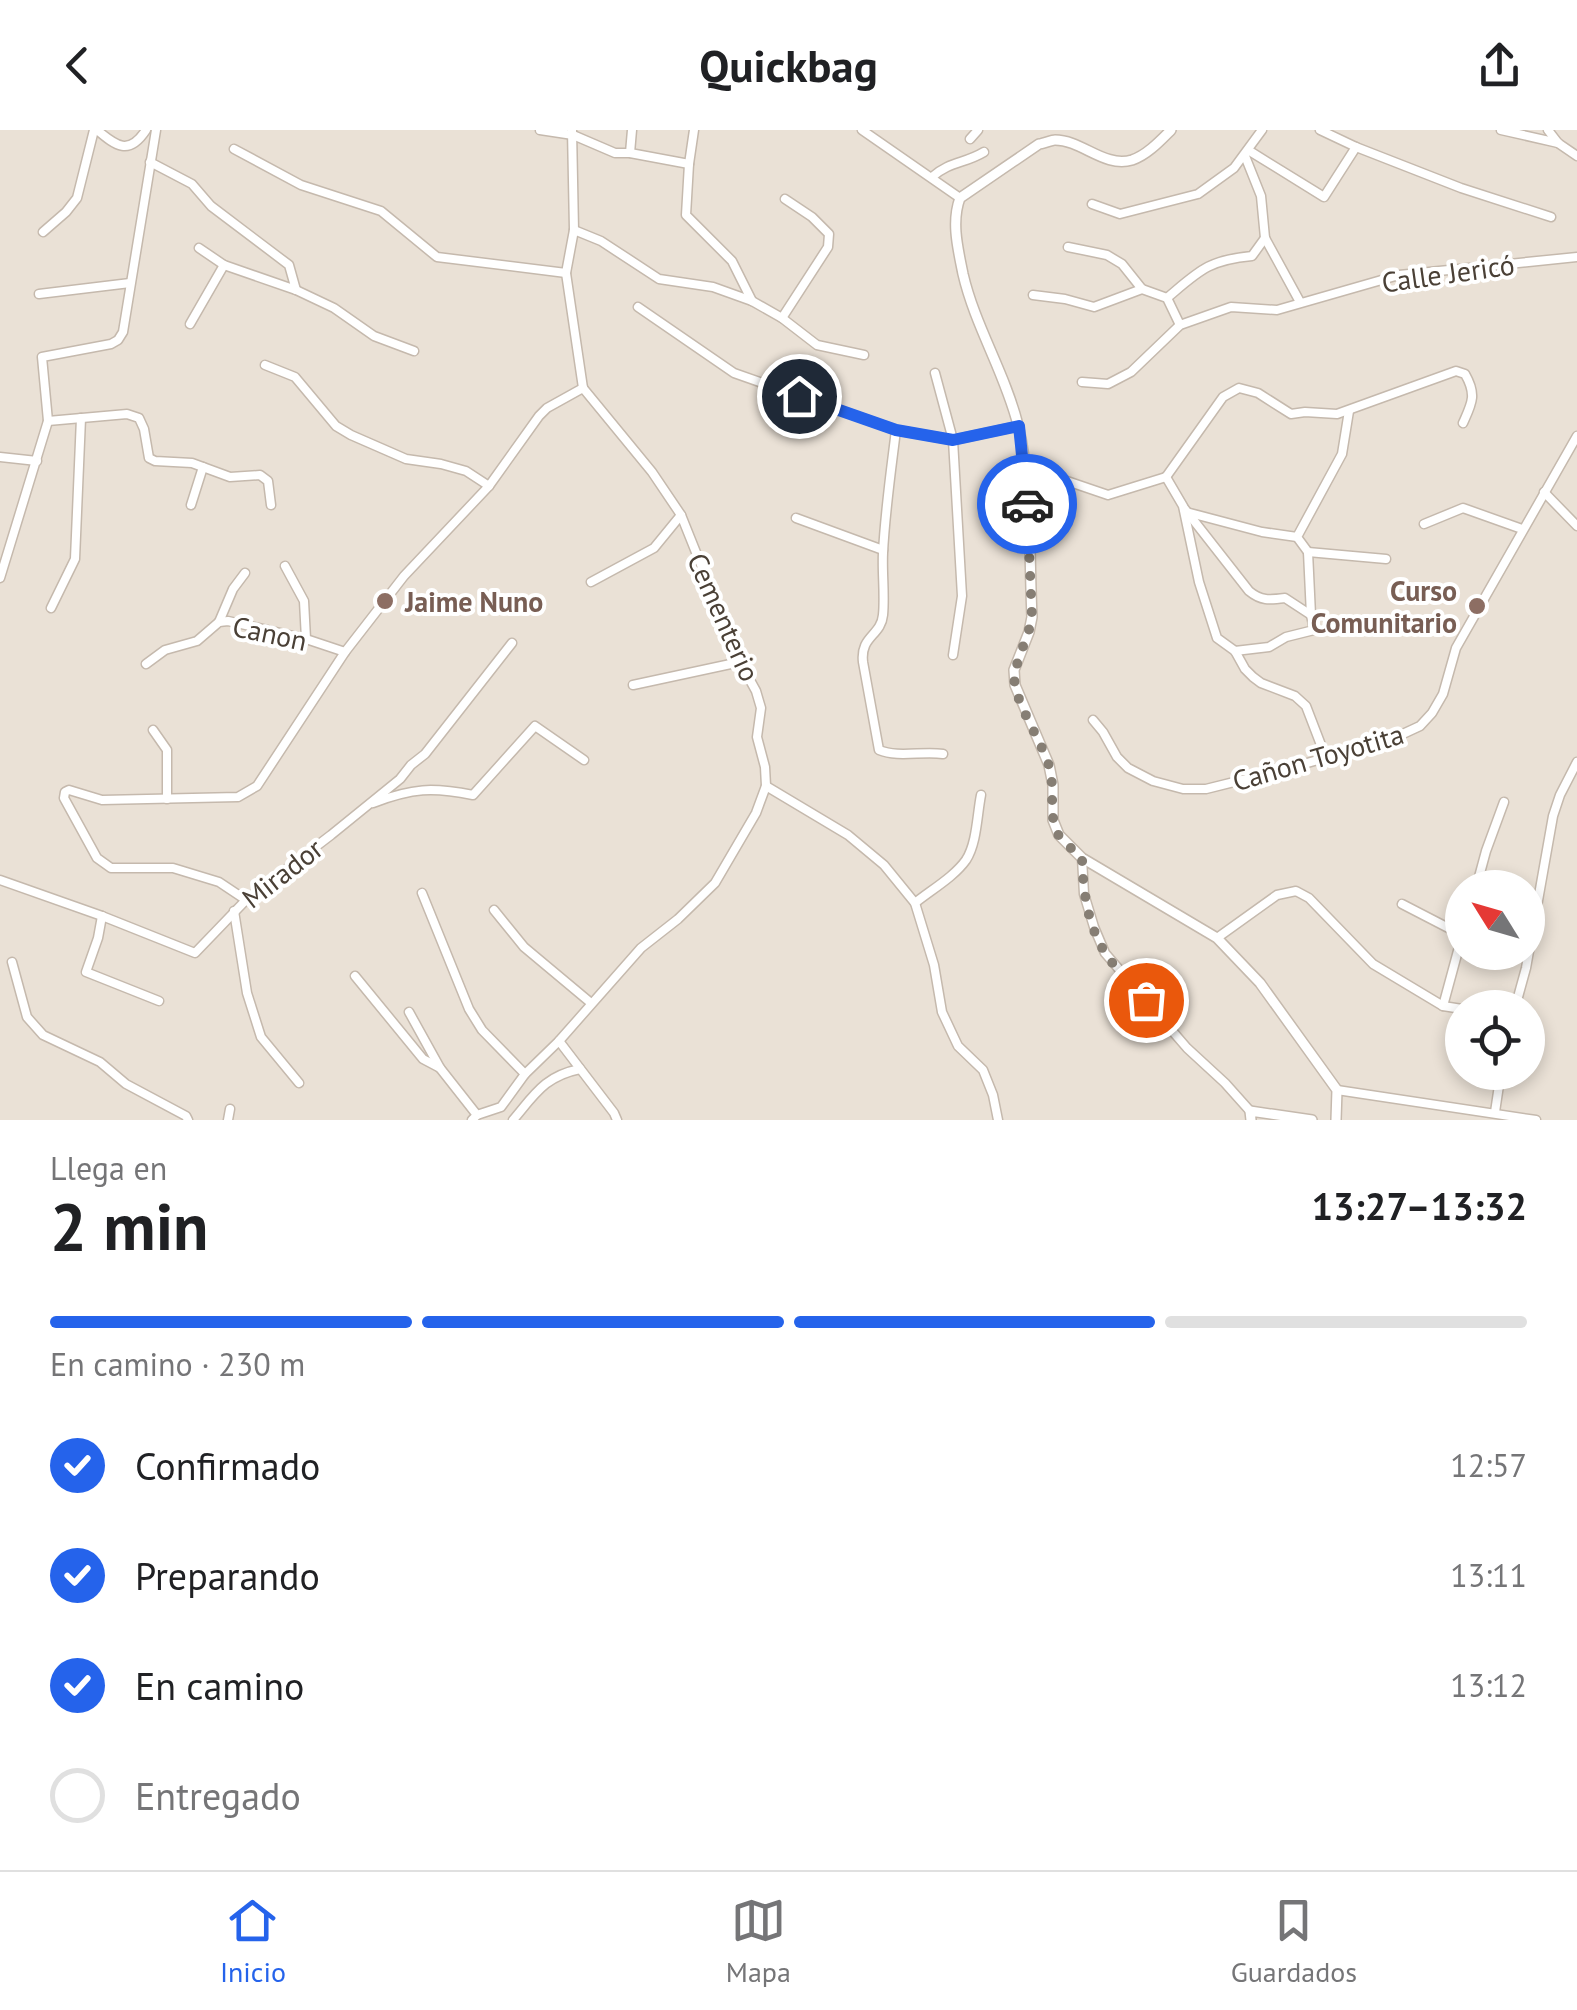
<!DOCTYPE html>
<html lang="es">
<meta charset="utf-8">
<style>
body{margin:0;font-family:"PT Sans",sans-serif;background:#f6f6f6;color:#202124;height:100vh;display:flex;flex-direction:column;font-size:38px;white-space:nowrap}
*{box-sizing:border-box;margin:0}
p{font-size:32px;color:#757577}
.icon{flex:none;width:55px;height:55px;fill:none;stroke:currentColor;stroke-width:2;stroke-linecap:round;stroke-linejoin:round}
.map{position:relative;height:990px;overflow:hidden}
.drawer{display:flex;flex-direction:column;background:#fff;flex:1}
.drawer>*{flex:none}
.needle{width:65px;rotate:307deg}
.fabs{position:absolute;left:1445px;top:740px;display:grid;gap:20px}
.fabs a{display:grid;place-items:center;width:100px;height:100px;border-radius:50%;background:#fff;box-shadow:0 5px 15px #0003;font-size:50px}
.pin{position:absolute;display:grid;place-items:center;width:85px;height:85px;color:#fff;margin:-42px;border:5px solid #fff;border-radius:50%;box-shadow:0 2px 10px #0007}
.courier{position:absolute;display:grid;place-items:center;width:100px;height:100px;margin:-50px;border:8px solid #2563eb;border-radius:50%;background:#fff;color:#222;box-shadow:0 2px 12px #0007}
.overview em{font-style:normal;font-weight:700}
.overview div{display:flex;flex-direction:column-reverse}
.overview{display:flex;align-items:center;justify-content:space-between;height:170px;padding:0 50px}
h1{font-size:65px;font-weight:700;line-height:75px}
.bar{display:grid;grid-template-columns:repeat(4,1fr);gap:15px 10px;align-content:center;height:120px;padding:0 50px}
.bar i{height:12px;border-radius:8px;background:#e0e0e0}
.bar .selected{background:#2563eb}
.bar p{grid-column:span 4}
ol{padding:0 50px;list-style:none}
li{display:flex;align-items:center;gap:30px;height:110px}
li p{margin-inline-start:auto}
li .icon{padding:10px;border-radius:50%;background:#2563eb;color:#fff;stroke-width:4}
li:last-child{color:#757577}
li i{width:55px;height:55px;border:5px solid #e0e0e0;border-radius:50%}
header{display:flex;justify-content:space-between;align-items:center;height:130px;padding:0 50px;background:#fff;font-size:45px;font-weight:700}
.menu{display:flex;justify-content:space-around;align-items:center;height:140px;border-top:2px solid #e0e0e0;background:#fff;font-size:28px;color:#757577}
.menu a{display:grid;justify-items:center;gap:5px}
.menu .selected{color:#2563eb}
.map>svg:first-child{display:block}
.residential{fill:#eae1d6;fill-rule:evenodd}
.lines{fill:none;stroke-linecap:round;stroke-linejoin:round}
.minor-casing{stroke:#c5b9ad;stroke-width:11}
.tertiary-casing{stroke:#c5b9ad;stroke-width:12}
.minor{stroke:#fff;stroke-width:8}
.tertiary{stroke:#fff;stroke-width:9}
.done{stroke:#867e74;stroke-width:10;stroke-dasharray:0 18}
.route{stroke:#2563eb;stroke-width:12}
.education-dot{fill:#8d6e63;stroke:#fff;stroke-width:4}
.labels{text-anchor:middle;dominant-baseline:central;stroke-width:8;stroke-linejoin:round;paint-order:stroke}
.street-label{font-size:28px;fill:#4a4036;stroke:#fff}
.education-label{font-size:28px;font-weight:bold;fill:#785e54;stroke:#fff;text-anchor:end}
</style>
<header><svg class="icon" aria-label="back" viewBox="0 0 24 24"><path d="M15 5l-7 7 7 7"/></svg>Quickbag<svg class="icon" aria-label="share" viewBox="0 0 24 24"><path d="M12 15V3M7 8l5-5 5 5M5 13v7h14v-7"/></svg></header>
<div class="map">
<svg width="1577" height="990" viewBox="0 0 1577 990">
<rect width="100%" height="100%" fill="#f6f0e8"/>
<path class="residential" d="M0 0H1577V990H0ZM1462 758H1528V822H1462ZM1462 878H1528V942H1462Z"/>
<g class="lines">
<g class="minor-casing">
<g id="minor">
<path d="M97 0C116 16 129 26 146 0"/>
<polyline points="540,0 573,5 615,23 630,23 689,34"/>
<polyline points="572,0 574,100 566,143 583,258"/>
<polyline points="694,0 689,34 686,85 732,131 752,171"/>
<polyline points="862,0 960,68"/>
<polyline points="1320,0 1356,17 1461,58 1551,87"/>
<polyline points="1501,0 1558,13"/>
<polyline points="1548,0 1558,13 1577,26"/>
<polyline points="970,9 978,0"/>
<polyline points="234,19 301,55 381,81 437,127 566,143"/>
<polyline points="1248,20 1324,67 1356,17"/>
<polyline points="630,23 632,0"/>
<polyline points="1245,26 1261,66 1265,108 1300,172"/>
<polyline points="150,32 192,54 211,76 289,135 296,160"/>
<path d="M932 47C950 31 964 34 984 22"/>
<polyline points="1092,74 1120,84 1198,64 1234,38 1262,0"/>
<polyline points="574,100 601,111 659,149 713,157 752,171 782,188 817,215 864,225"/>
<polyline points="43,102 66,82 77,68 94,0"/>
<polyline points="1068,117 1107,125 1122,134 1142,159 1167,168 1180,195"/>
<polyline points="199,118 224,135 296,160 334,178 374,206 414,221"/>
<polyline points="39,164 130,153"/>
<polyline points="1033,165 1065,169 1094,177 1142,159"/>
<path d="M1167 168C1199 141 1208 130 1252 126L1265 108"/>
<polyline points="638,177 734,243 896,300 953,310 1019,296"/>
<polyline points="782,188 828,117 829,104 812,87 785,69"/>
<polyline points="190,194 224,135"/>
<polyline points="265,235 295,247 336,296 351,305 406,329 441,334 466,341 489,356"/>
<polyline points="935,243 953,310 962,466 953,525"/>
<polyline points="1082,252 1108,254 1131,242 1180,195 1231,177 1277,180 1399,145 1577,127"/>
<polyline points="48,291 127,284 139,288 144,299 149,328 155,331 192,333 230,347 260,345 268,351 271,375"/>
<path d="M896 300C891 341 885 382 883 423 882 443 885 465 883 485 881 506 860 506 863 532L879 620C898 628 922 621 943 624"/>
<polyline points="0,327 37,331"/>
<path d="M1166 347 1223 267 1239 258 1258 263 1291 284 1305 282 1337 284 1456 241 1465 244C1477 265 1472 273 1463 293"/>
<polyline points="1166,347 1183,376 1199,452 1217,508 1235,521 1245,539 1253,547 1261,553 1295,566 1306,576 1326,628"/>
<polyline points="1026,352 1064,350 1108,365 1166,347"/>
<polyline points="1544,362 1577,396"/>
<polyline points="191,375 203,337"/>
<path d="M1184 378 1249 461C1261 471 1269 470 1285 468L1311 485"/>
<polyline points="1190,383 1262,402 1297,407"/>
<polyline points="796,388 883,420"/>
<polyline points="1424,394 1463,378 1522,399"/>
<polyline points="1308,422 1386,429"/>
<polyline points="285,436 304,471 306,509"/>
<polyline points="0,448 48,291 42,227 111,214 118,210 123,202 156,0"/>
<polyline points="591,452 654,418 681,385"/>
<polyline points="51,478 75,429 81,288"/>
<polyline points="219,492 233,459 245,443"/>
<polyline points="1235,521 1269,517 1286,507 1314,500 1311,485 1308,422 1297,407 1342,324 1349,281"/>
<polyline points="146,534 165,520 197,511 219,492 228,491 306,509 345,522"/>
<polyline points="633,555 740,532"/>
<polyline points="1093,590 1103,602 1117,627 1128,638 1153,651 1183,659 1206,659 1286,639 1392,609 1420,596 1432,583 1443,564 1456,518 1577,306"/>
<polyline points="153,600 167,620 167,669"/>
<polyline points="766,656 848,705 884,735 915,773 934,835 942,882 958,916 983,940 993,965 998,990"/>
<path d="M373 673C413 658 432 657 473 665L535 596 584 630"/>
<polyline points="1082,728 1084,764 1094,797 1105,823 1187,918 1225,953 1250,981"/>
<polyline points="0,750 102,786 195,823 246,770 331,705 400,649 411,635 425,624 512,513"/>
<polyline points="1476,758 1486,721 1504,672"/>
<polyline points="422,763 469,879 482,900 525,944"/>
<polyline points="246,770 219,752 173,738 111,738 97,728 64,668 65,662 69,660 102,670 238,667 257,656 345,522 404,446 489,356 539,286 547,278 583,258"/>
<path d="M915 773C931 760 954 747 966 730 977 713 977 685 981 665"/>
<polyline points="1402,774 1462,805"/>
<polyline points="494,780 524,817 591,873"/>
<polyline points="234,781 247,863 261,907 299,953"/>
<polyline points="102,786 98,808 86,842 159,871"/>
<polyline points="1217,808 1277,765 1296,761 1309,768 1373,834 1443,876 1462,879"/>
<polyline points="12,832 27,887 43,905 100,932 126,954 186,986 188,990"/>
<polyline points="355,846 423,929 440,938"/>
<polyline points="1443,876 1462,806"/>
<polyline points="1515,878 1526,838 1553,686 1560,665 1577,632"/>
<polyline points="409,882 440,938 477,985"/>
<polyline points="559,911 614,983 617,990"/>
<polyline points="1337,960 1536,990"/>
<polyline points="1495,982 1501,942"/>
<polyline points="228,990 230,979"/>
<polyline points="472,990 477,985 501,977 525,944 559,911 641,818 678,789 715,753 756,683 766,656 765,637 757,607 761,578 756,561 740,532 681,385 652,342 583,258"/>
<path d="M513 990C535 964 545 946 580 939"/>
</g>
</g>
<g class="tertiary-casing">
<g id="tertiary">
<path d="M1171 0C1160 11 1147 25 1132 30 1104 38 1082 10 1055 10 1052 10 1042 14 1039 14L960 68C951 92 958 119 963 144 975 196 1005 243 1018 295 1032 351 1029 428 1032 487L1029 502 1014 540 1015 555 1049 635 1053 655V690L1059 705 1082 728 1217 808 1260 853 1337 960 1336 990"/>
<polyline points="1251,990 1250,981 1312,990"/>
</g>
</g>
<use href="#minor" class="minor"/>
<use href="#tertiary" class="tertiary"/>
</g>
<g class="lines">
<path class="done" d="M1027 374 1032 487C1029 508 1011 538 1015 555 1020 581 1041 610 1049 636 1056 658 1047 686 1059 706 1065 714 1075 721 1082 728 1083 760 1087 793 1104 821 1115 839 1133 855 1146 870"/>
<polyline class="route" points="799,266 896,300 953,310 1019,296 1027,374"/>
</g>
<g class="education-dot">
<circle cx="385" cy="471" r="10"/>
<circle cx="1477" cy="476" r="10"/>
</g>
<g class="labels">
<g class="street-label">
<text transform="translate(1448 143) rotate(-8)">Calle Jericó</text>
<text transform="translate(724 487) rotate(66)">Cementerio</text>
<text transform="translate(270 503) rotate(12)">Canon</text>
<text transform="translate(1318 627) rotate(-16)">Cañon Toyotita</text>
<text transform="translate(282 743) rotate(-38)">Mirador</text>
</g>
<g class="education-label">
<text x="1457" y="460">Curso<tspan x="1457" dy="32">Comunitario</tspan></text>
<text x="405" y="471" text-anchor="start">Jaime Nuno</text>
</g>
</g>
</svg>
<div class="fabs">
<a><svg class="needle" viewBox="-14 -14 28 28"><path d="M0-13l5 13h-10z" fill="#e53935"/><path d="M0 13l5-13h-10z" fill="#757577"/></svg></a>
<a><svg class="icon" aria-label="locate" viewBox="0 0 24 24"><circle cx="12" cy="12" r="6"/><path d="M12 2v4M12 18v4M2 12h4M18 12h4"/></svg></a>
</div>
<div class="pin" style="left:1146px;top:870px;background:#ea580c"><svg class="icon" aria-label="bag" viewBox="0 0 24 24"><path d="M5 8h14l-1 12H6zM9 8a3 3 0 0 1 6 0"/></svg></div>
<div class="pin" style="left:799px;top:266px;background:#1f2937"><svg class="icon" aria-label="home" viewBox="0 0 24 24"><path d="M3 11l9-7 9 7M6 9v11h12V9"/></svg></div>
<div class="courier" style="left:1027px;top:374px"><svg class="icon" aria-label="car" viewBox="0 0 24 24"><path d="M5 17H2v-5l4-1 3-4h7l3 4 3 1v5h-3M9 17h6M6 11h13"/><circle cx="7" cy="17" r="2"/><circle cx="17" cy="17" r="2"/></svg></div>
</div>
<section class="drawer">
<div class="overview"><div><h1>2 min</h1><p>Llega en</p></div><em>13:27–13:32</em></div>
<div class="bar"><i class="selected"></i><i class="selected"></i><i class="selected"></i><i></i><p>En camino · 230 m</p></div>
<ol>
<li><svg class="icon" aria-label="check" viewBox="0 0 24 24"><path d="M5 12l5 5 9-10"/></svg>Confirmado<p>12:57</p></li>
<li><svg class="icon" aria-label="check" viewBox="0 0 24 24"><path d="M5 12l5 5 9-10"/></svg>Preparando<p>13:11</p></li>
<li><svg class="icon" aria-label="check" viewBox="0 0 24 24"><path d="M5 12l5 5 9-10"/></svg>En camino<p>13:12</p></li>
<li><i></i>Entregado</li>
</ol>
</section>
<nav class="menu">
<a class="selected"><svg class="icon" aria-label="home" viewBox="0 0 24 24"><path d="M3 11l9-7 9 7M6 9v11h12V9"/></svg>Inicio</a>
<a><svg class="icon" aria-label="map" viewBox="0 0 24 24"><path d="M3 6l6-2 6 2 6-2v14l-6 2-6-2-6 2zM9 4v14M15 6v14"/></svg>Mapa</a>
<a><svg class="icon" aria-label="saved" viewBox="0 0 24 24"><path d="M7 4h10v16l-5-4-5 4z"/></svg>Guardados</a>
</nav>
